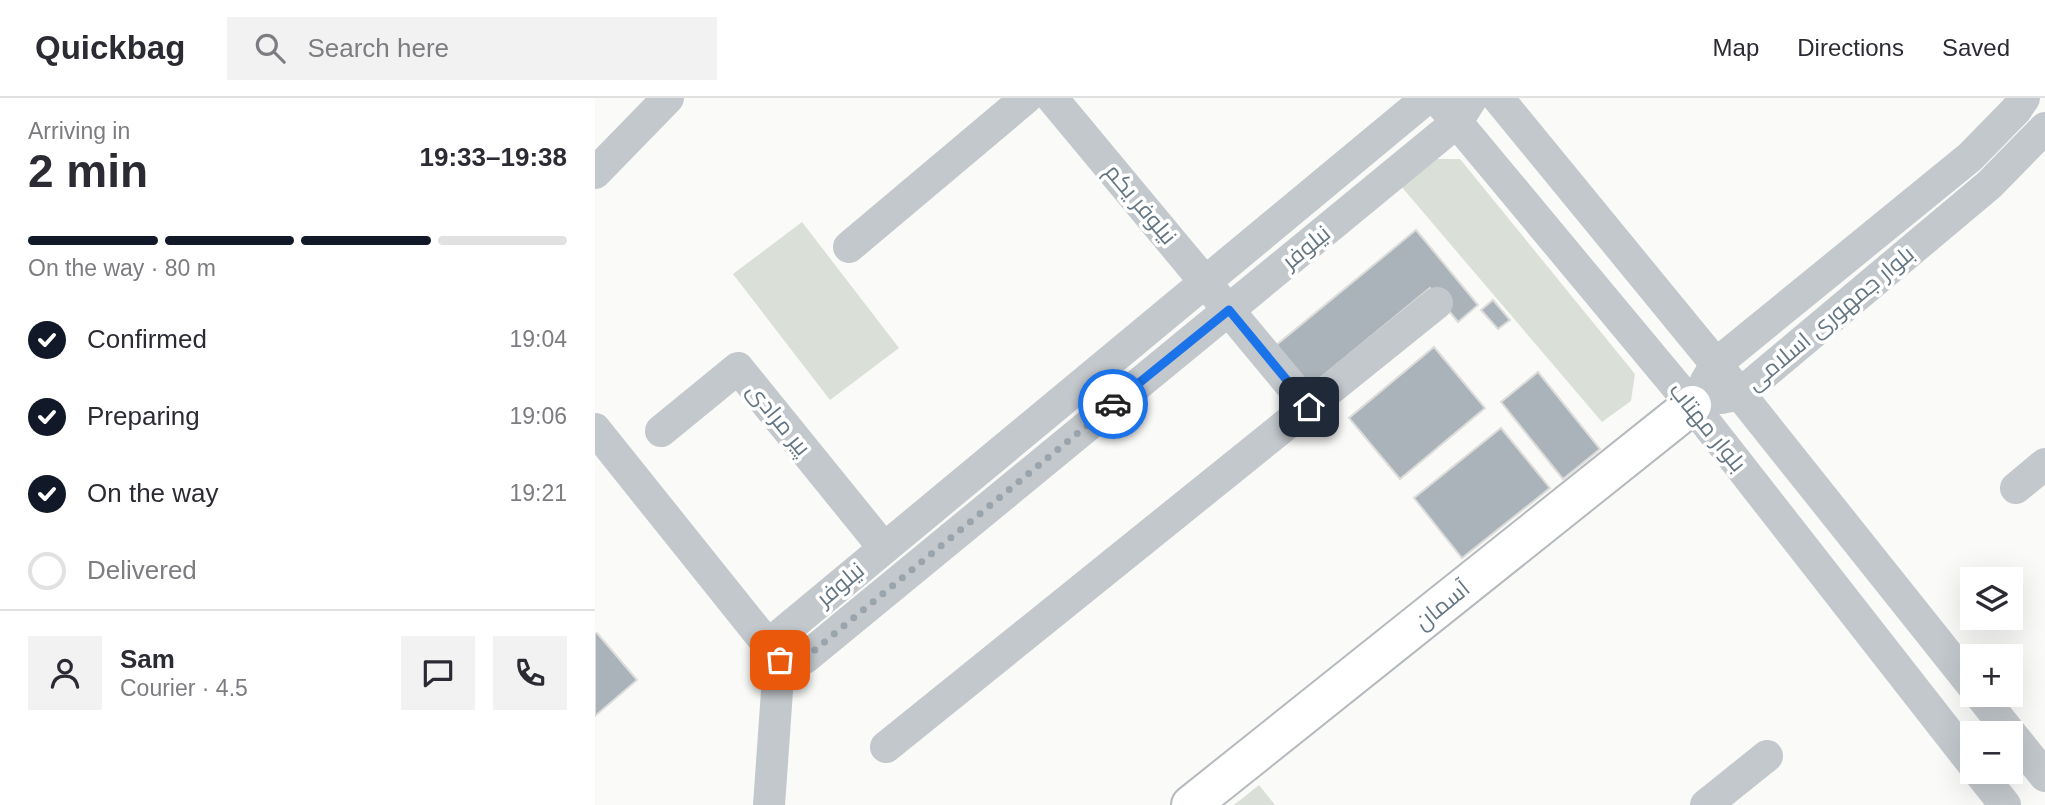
<!DOCTYPE html>
<meta charset="utf-8">
<style>
body{margin:0;font-family:Helvetica,Cairo,sans-serif;background:#f2f2f3;color:#2b2b33;height:100vh;display:flex;flex-direction:column;font-size:26px;white-space:nowrap}
*{box-sizing:border-box;margin:0}
p{font-size:23px;color:#7c7c81}
.icon{flex:none;width:38px;height:38px;fill:none;stroke:currentColor;stroke-width:2;stroke-linecap:round;stroke-linejoin:round}
.map{position:relative;flex:1;overflow:hidden}
.details{display:flex;flex-direction:column;background:#fff;width:595px}
.details>*{flex:none}
.controls{position:absolute;left:1365px;top:469px;display:grid;gap:14px}
.controls a{display:grid;place-items:center;width:63px;height:63px;border-radius:0px;background:#fff;box-shadow:0 7px 28px #0002;font-size:35px}
.pin{position:absolute;display:grid;place-items:center;width:60px;height:60px;color:#fff;margin:-30px;border-radius:14px;box-shadow:0 4px 10px #0006}
.courier{position:absolute;display:grid;place-items:center;width:70px;height:70px;margin:-35px;border:5px solid #1a73e8;border-radius:50%;background:#fff;color:#222;box-shadow:0 2px 9px #0007}
.head em{font-style:normal;font-weight:700}
.head div{display:flex;flex-direction:column-reverse}
.head{display:flex;align-items:center;justify-content:space-between;height:119px;padding:0 28px}
h1{font-size:46px;font-weight:700;line-height:52px}
.bar{display:grid;grid-template-columns:repeat(4,1fr);gap:10px 7px;align-content:center;height:84px;padding:0 28px}
.bar i{height:9px;border-radius:5px;background:#e1e1e2}
.bar .selected{background:#111827}
.bar p{grid-column:span 4}
.line{display:flex;align-items:center;gap:18px;padding:0 28px;border-top:2px solid #e1e1e2}
.line div{flex:1}
.round{display:grid;place-items:center;flex:none;width:74px;height:74px;border-radius:0px;background:#f2f2f3}
ol{padding:0 28px;list-style:none}
li{display:flex;align-items:center;gap:21px;height:77px}
li p{margin-inline-start:auto}
li .icon{padding:7px;border-radius:50%;background:#111827;color:#fff;stroke-width:4}
li:last-child{color:#7c7c81}
li i{width:38px;height:38px;border:4px solid #e1e1e2;border-radius:50%}
header{display:flex;align-items:center;gap:42px;box-sizing:border-box;height:98px;padding:0 35px;background:#fff;border-bottom:2px solid #e1e1e2}
header strong{font-size:33px}
nav{display:flex;gap:38px;margin-inline-start:auto;font-size:24px}
.search{width:490px;height:63px;background:#f2f2f3;display:flex;align-items:center;gap:18px;box-sizing:border-box;padding:0 24px;border-radius:0px;color:#7c7c81;font-size:26px}
main{display:flex;flex:1;min-height:0}
.map>svg:first-child{display:block}
.green{fill:#dadfd7}
.building{fill:#aab3b9;stroke:#dcdcda;stroke-width:2}
.lines{fill:none;stroke-linecap:round;stroke-linejoin:round}
.major-casing{stroke:#b5babe;stroke-width:42}
.minor{stroke:#c3c8cc;stroke-width:32}
.major{stroke:#fff;stroke-width:38}
.done{stroke:#99a4ac;stroke-width:7;stroke-dasharray:0 12.6}
.route{stroke:#1a73e8;stroke-width:9}
.labels{text-anchor:middle;dominant-baseline:central;stroke-width:7;stroke-linejoin:round;paint-order:stroke}
.street-label{font-size:23px;fill:#657683;stroke:#fff}
</style>
<header>
<strong>Quickbag</strong>
<div class="search"><svg class="icon" aria-label="search" viewBox="0 0 24 24"><circle cx="10" cy="10" r="6"/><path d="M15 15l6 6"/></svg>Search here</div>
<nav><a>Map</a><a>Directions</a><a>Saved</a></nav>
</header>
<main>
<section class="details">
<div class="head"><div><h1>2 min</h1><p>Arriving in</p></div><em>19:33–19:38</em></div>
<div class="bar"><i class="selected"></i><i class="selected"></i><i class="selected"></i><i></i><p>On the way · 80 m</p></div>
<ol>
<li><svg class="icon" aria-label="check" viewBox="0 0 24 24"><path d="M5 12l5 5 9-10"/></svg>Confirmed<p>19:04</p></li>
<li><svg class="icon" aria-label="check" viewBox="0 0 24 24"><path d="M5 12l5 5 9-10"/></svg>Preparing<p>19:06</p></li>
<li><svg class="icon" aria-label="check" viewBox="0 0 24 24"><path d="M5 12l5 5 9-10"/></svg>On the way<p>19:21</p></li>
<li><i></i>Delivered</li>
</ol>
<div class="line" style="height:126px"><a class="round"><svg class="icon" aria-label="person" viewBox="0 0 24 24"><circle cx="12" cy="8" r="4"/><path d="M4 21q1-7 8-7t8 7"/></svg></a><div><b>Sam</b><p>Courier · 4.5</p></div><a class="round"><svg class="icon" aria-label="chat" viewBox="0 0 24 24"><path d="M4 5h16v11H9l-5 4z"/></svg></a><a class="round"><svg class="icon" aria-label="phone" viewBox="0 0 24 24"><path d="M5 4h4l2 5-3 2q2 4 5 5l2-3 5 2v4C11 20 4 13 5 4z"/></svg></a></div>
</section>
<div class="map">
<svg width="1450" height="707" viewBox="0 0 1450 707">
<rect width="100%" height="100%" fill="#fafaf8"/>
<g class="green">
<polygon points="837,61 865,61 1040,276 1036,303 1007,324 805,87"/>
<polygon points="207,124 304,250 235,302 138,176"/>
<polygon points="664,687 680,707 639,707"/>
</g>
<g class="building">
<polygon points="821,132 883,207 863,224 835,190 713,290 679,249"/>
<polygon points="898,202 915,222 903,231 886,212"/>
<polygon points="839,249 890,310 805,381 754,320"/>
<polygon points="943,274 1005,351 968,381 906,304"/>
<polygon points="906,330 955,390 867,460 819,400"/>
<polygon points="2,535 42,582 0,618 0,536"/>
</g>
<g class="lines">
<g class="major-casing">
<polyline id="major" points="596,707 1097,307"/>
</g>
<g class="minor">
<polyline points="457,0 714,309"/>
<polyline points="903,0 1121,266 1377,587"/>
<polyline points="849,9 1097,307 1377,665"/>
<polyline points="0,75 73,0"/>
<polyline points="254,149 431,0"/>
<polyline points="1110,285 1121,266 1375,59 1421,12 1429,0"/>
<polyline points="1126,300 1145,296 1394,87 1450,30"/>
<polyline points="0,331 185,562"/>
<polyline points="66,333 143,270 288,449"/>
<polyline points="1421,390 1450,366"/>
<polyline points="185,562 210,560 861,25 877,0"/>
<polyline points="1385,597 1450,678"/>
<polyline points="291,649 842,205"/>
<polyline points="1384,674 1410,707"/>
<polyline points="174,707 186,536 832,0"/>
<polyline points="1111,707 1172,658"/>
</g>
<use href="#major" class="major"/>
</g>
<g class="lines">
<polyline class="done" points="185,562 210,560 518,306"/>
<polyline class="route" points="518,306 634,212 714,309"/>
</g>
<g class="labels">
<g class="street-label">
<text transform="translate(546 106) rotate(50)">نیلوفر یکم</text>
<text transform="translate(711 149) rotate(-39)">نیلوفر</text>
<text transform="translate(1235 220) rotate(-40)">بلوار جمهوری اسلامی</text>
<text transform="translate(184 321) rotate(51)">پیر مرادی</text>
<text transform="translate(1113 329) rotate(51)">بلوار مهتاب</text>
<text transform="translate(245 486) rotate(-40)">نیلوفر</text>
<text transform="translate(847 507) rotate(-39)">آسمان</text>
</g>
</g>
</svg>
<div class="controls">
<a><svg class="icon" aria-label="layers" viewBox="0 0 24 24"><path d="M12 4l9 5-9 5-9-5zM3 14l9 5 9-5"/></svg></a>
<a>+</a>
<a>−</a>
</div>
<div class="pin" style="left:185px;top:562px;background:#ea580c"><svg class="icon" aria-label="bag" viewBox="0 0 24 24"><path d="M5 8h14l-1 12H6zM9 8a3 3 0 0 1 6 0"/></svg></div>
<div class="pin" style="left:714px;top:309px;background:#1f2937"><svg class="icon" aria-label="home" viewBox="0 0 24 24"><path d="M3 11l9-7 9 7M6 9v11h12V9"/></svg></div>
<div class="courier" style="left:518px;top:306px"><svg class="icon" aria-label="car" viewBox="0 0 24 24"><path d="M5 17H2v-5l4-1 3-4h7l3 4 3 1v5h-3M9 17h6M6 11h13"/><circle cx="7" cy="17" r="2"/><circle cx="17" cy="17" r="2"/></svg></div>
</div>
</main>
